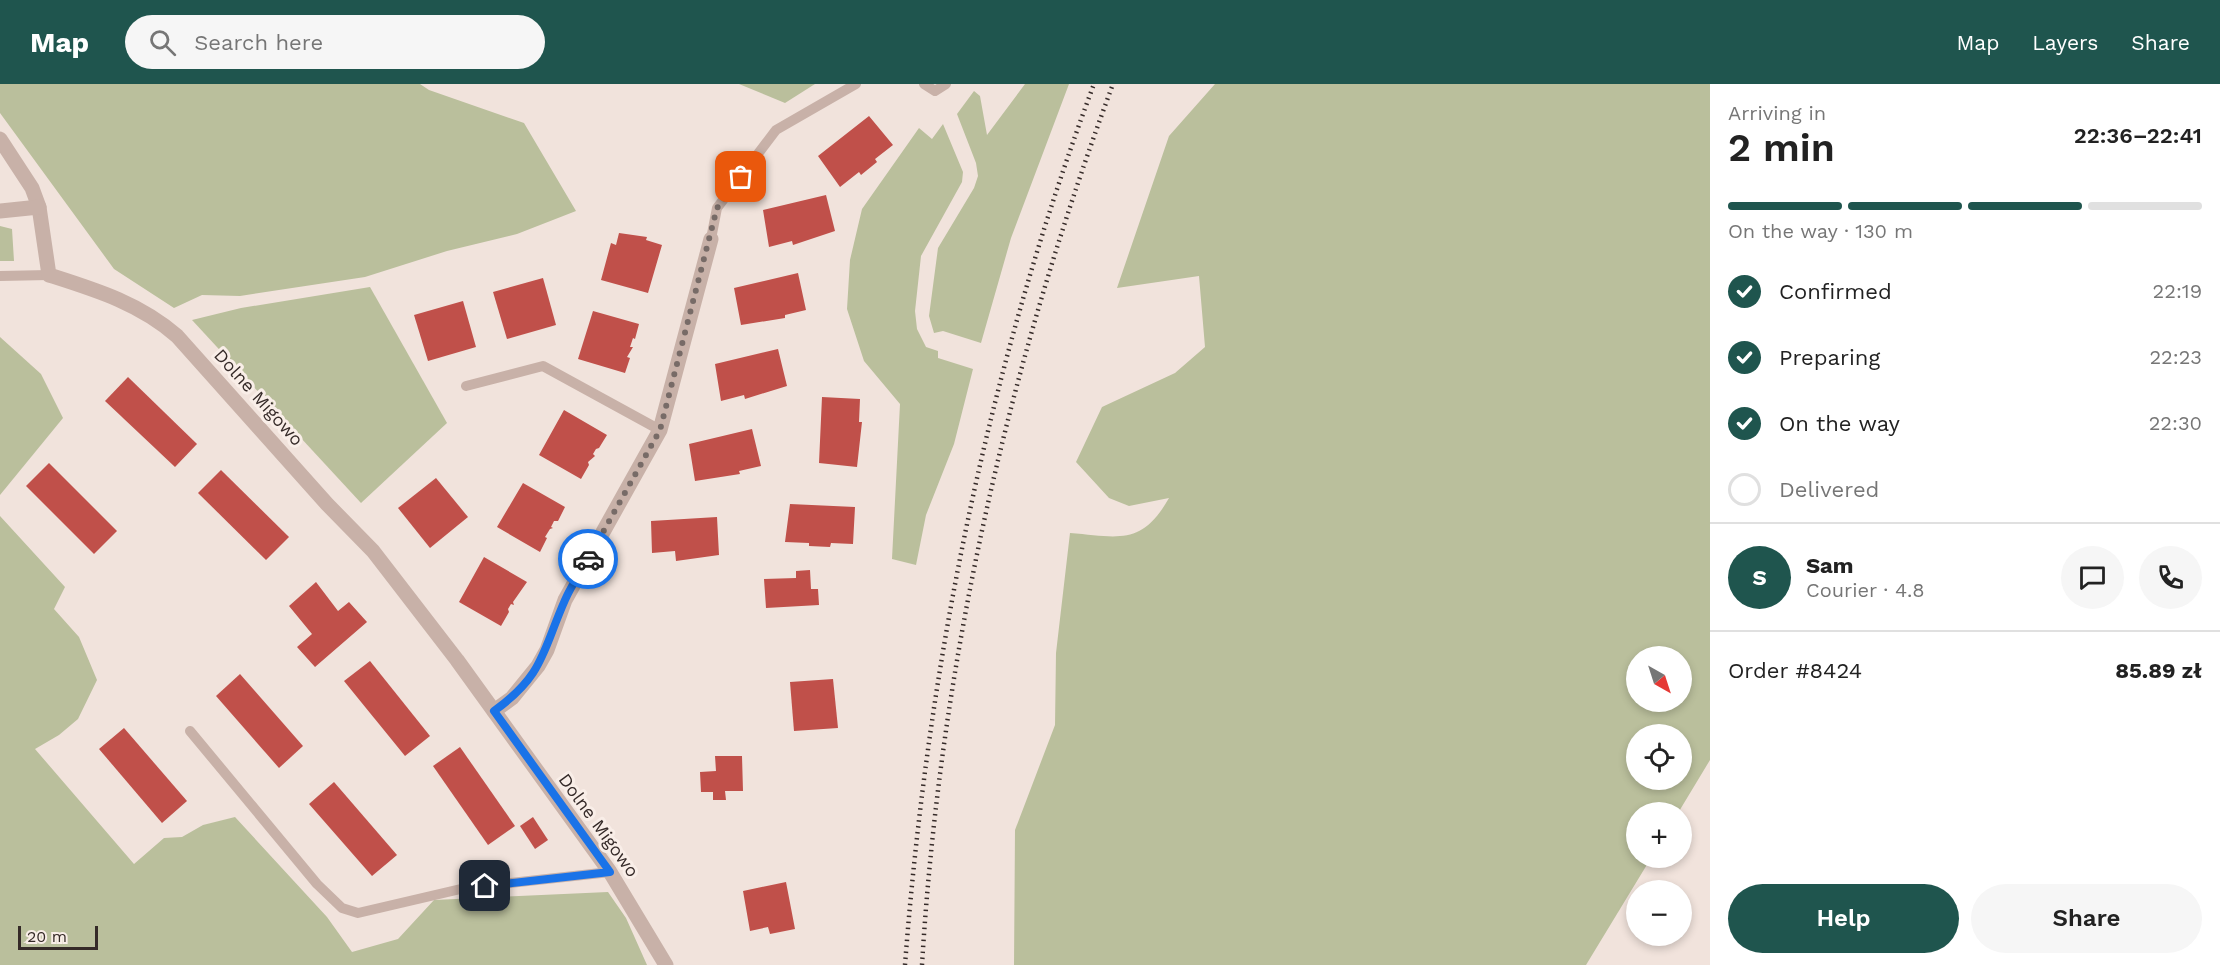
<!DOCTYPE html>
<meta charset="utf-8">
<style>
body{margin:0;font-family:"Work Sans",sans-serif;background:#f6f6f6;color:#222;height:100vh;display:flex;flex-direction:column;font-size:22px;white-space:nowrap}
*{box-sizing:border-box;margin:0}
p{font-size:20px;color:#767676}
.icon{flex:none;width:33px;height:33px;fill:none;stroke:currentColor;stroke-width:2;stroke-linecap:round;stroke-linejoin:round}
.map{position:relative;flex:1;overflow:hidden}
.panel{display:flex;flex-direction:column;background:#fff;width:510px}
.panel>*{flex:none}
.needle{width:39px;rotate:141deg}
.fabs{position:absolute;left:1626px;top:562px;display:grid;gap:12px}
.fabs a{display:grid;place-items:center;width:66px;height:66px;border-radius:50%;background:#fff;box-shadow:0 3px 9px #0003;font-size:30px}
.scale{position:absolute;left:18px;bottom:15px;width:80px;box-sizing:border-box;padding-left:6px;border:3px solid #352a28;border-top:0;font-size:16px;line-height:21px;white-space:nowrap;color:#352a28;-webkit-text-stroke:4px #f9eee8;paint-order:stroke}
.pin{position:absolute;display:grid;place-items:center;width:51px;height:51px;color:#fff;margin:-26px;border-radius:12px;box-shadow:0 3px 9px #0006}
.courier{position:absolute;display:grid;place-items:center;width:60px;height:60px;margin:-30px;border:4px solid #1a73e8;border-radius:50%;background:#fff;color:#222;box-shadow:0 2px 8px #0007}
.headline em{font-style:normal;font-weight:600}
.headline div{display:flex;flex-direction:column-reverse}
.headline{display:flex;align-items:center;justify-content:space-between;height:102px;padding:0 18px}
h1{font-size:39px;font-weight:600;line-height:45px}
.bar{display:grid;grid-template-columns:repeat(4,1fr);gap:9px 6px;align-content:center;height:72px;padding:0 18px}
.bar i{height:8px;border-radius:4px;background:#e0e0e0}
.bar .current{background:#1f554e}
.bar p{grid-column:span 4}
.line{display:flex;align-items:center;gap:15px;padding:0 18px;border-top:2px solid #e0e0e0}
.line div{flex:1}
.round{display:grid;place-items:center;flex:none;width:63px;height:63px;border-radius:32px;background:#f6f6f6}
ol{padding:0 18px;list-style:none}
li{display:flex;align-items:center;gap:18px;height:66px}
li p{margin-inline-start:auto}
li .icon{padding:6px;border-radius:50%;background:#1f554e;color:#fff;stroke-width:4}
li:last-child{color:#767676}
li i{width:33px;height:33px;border:3px solid #e0e0e0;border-radius:50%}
.cta{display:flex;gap:12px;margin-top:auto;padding:12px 18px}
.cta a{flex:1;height:69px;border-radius:36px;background:#1f554e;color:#fff;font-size:24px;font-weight:600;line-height:69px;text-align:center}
.cta a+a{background:#f6f6f6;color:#222}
header{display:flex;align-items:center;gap:36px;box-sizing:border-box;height:84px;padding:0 30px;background:#1f554e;color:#fff}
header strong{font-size:28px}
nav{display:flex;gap:33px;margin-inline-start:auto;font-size:21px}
.search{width:420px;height:54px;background:#f6f6f6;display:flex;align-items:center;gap:15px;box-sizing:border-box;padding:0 21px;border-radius:33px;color:#767676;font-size:22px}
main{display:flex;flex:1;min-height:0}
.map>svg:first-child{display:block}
.green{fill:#babf9c;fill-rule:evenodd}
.building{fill:#c0504a}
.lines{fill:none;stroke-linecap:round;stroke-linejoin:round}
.lane{stroke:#c8b1a8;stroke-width:10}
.street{stroke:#c8b1a8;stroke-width:15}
.rail{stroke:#352a28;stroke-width:4.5;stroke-dasharray:1.5 4.5;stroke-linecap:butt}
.done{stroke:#776b67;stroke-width:6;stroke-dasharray:0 10.8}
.route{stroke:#1a73e8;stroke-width:8}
.labels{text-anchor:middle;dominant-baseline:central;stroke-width:6;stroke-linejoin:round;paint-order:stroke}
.street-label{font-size:18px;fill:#352a28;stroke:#f9eee8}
</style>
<header>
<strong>Map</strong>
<div class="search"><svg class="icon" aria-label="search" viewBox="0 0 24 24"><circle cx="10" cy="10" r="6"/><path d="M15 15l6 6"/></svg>Search here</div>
<nav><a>Map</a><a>Layers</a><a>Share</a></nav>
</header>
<main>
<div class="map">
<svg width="1710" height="881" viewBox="0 0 1710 881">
<rect width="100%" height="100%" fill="#f1e3dc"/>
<g class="green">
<polygon points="0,0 420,0 429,6 524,39 576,127 517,150 447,167 365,193 240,212 202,211 174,224 114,185 0,29"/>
<polygon points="739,0 815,0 785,19"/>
<polygon points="1025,0 1069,0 1011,154 981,259 943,247 934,249 929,232 938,164 974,104 978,92 976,79 957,30 974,7 980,12 987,51"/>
<path d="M1215 0H1710V676L1678 729H1636V774H1651L1586 881H1014L1015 746 1055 641 1056 569 1070 449C1119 453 1142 462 1169 414L1129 422 1109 414 1076 378 1102 323 1175 289 1205 263 1199 192 1117 204 1169 52ZM1636 573H1682V618H1636ZM1636 651H1682V696H1636Z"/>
<polygon points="943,40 963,88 962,98 921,172 915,227 917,245 926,263 938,267 938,274 973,285 954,360 926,431 916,481 892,475 900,320 864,277 847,225 850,176 862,125 919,44 932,55"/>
<polygon points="0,142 12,145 14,177 0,177"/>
<polygon points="370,203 447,339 361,419 192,236 241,224"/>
<polygon points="0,253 41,290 63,334 0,411"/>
<polygon points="0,432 65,503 54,525 79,553 97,596 78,635 59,651 35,665 134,780 164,754 182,753 203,741 235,733 327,833 352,868 398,855 434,816 608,808 626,834 647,881 0,881"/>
</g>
<g class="building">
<polygon points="869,32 893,61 875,75 877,78 861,91 859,88 840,103 818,72"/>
<polygon points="826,111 835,147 793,161 792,157 769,163 763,126"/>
<polygon points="619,149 647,153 646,156 662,161 648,209 601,196 611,159 616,161"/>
<polygon points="798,189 806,226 785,231 785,234 741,241 734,204"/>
<polygon points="543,194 556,241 507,255 493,208"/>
<polygon points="463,217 476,263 428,277 414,231"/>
<polygon points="593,227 639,240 635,255 633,254 630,263 633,263 627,273 630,274 625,289 578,275"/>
<polygon points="778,265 787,302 745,315 744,311 721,317 715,280"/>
<polygon points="128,293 197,360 175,383 105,317"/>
<polygon points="822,313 860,315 859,338 862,338 857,383 819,379"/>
<polygon points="564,326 607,351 599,364 596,365 593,370 595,372 588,378 589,381 581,395 539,371"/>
<polygon points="752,345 761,382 739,387 740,390 695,397 689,360"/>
<polygon points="49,379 117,447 94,470 26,402"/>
<polygon points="221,386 289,453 266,476 198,409"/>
<polygon points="436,394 468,433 430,464 398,424"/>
<polygon points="523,399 565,423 558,437 554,437 551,443 553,444 550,445 545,453 547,454 540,468 497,443"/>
<polygon points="790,420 855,423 853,460 831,459 830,463 809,462 809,459 785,458"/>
<polygon points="717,433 719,471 676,477 675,467 652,469 651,437"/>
<polygon points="484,473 527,498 513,518 514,521 511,520 508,525 509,528 501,542 459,518"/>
<polygon points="810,486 811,505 818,505 819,521 766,524 764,495 796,494 796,487"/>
<polygon points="316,498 338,527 349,518 367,538 315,583 297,563 312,550 289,522"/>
<polygon points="370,577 430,652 405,672 344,597"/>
<polygon points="240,590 303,662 279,684 216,612"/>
<polygon points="833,595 838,644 794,647 790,598"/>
<polygon points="124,644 187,717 162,739 99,665"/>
<polygon points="460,663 515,742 488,761 433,682"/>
<polygon points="715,672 742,672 743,707 725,707 726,716 713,716 713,708 701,708 700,688 716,687"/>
<polygon points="334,698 397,771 372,792 309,720"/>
<polygon points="533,733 548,756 535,765 520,742"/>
<polygon points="786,798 795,845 770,850 768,843 750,847 743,807"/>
</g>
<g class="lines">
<g class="lane">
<polyline points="924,0 935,7 946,0"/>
<polyline points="711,155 717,124 776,46 856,0"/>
<polyline points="0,192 49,191"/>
<polyline points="466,302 543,282 660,346"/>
<polyline points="190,647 317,800 342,824 358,829 465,804 610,788"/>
</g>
<g class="street">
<path d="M0 55 32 104 39 123 49 191C96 206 139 219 177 252L327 420 373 467 457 576 610 788 666 881"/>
<polyline points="0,127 39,123"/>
<polyline points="494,627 512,614 538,582 547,566 565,516 660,346 711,155"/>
</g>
<g class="rail">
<path d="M905 881C928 579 988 284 1094 0"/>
<path d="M922 881C940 579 1008 283 1113 0"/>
</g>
</g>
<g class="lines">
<polyline class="done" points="588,475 660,346 717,124 741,93"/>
<path class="route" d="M485 802 610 788 494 627C544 591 542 568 565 516 571 502 580 489 588 475"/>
</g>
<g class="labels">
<g class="street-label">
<text transform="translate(259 313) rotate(48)">Dolne Migowo</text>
<text transform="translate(599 741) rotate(54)">Dolne Migowo</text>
</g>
</g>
</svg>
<div class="fabs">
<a><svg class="needle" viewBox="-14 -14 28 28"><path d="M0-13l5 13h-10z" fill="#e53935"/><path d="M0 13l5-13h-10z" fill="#767676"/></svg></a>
<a><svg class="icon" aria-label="locate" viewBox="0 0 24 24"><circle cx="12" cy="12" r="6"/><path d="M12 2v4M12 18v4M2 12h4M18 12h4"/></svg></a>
<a>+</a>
<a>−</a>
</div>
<div class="scale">20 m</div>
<div class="pin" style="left:741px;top:93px;background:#ea580c"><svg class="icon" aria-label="bag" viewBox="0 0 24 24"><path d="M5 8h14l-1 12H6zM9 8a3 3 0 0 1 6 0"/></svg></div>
<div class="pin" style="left:485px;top:802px;background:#1f2937"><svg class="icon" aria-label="home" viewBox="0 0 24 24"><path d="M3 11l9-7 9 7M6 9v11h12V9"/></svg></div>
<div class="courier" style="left:588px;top:475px"><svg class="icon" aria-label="car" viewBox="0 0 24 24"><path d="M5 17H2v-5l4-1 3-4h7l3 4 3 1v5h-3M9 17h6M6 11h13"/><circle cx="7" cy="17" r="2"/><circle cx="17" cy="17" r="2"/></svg></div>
</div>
<section class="panel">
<div class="headline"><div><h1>2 min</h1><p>Arriving in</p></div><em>22:36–22:41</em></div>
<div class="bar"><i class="current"></i><i class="current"></i><i class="current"></i><i></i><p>On the way · 130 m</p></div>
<ol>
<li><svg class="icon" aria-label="check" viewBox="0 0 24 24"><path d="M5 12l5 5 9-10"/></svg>Confirmed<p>22:19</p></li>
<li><svg class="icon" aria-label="check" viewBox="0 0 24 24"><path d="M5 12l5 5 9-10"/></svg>Preparing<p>22:23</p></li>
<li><svg class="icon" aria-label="check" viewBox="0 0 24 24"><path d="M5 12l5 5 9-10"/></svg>On the way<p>22:30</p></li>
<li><i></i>Delivered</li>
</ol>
<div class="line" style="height:108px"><b class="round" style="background:#1f554e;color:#fff">S</b><div><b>Sam</b><p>Courier · 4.8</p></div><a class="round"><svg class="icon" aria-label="chat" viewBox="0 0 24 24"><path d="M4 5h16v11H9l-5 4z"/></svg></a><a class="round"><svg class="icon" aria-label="phone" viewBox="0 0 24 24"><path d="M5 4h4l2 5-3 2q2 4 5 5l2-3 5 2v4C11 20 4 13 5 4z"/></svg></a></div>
<div class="line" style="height:78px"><div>Order #8424</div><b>85.89 zł</b></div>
<div class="cta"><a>Help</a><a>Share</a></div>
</section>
</main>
